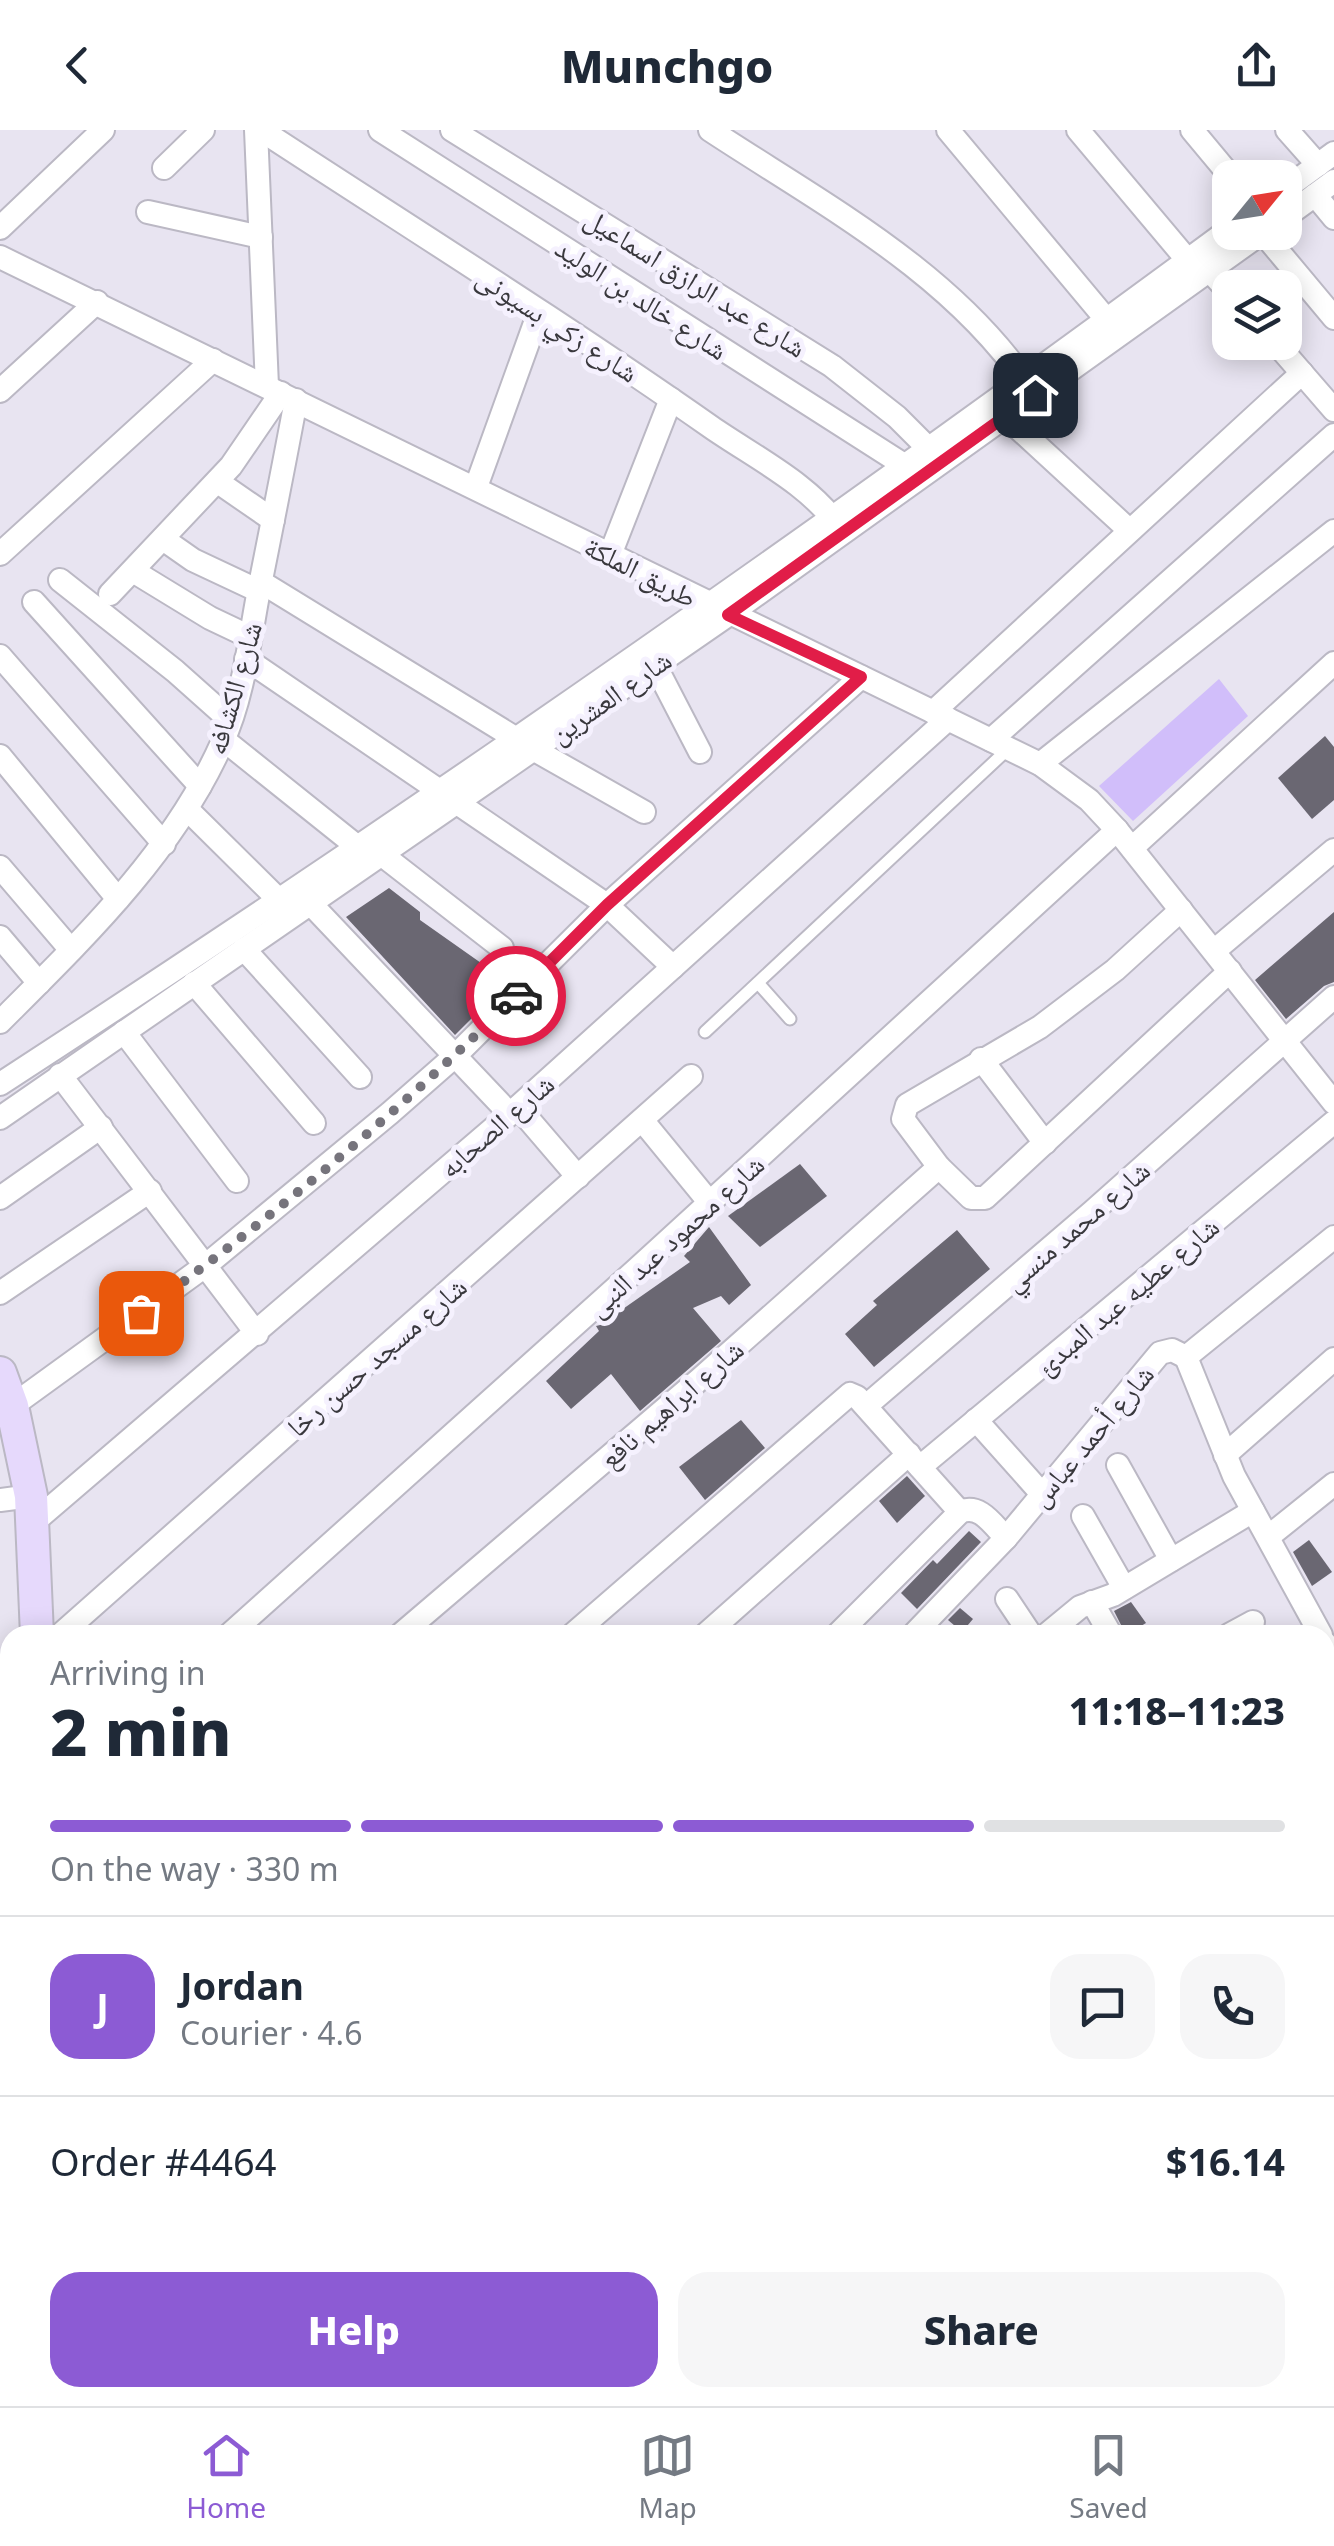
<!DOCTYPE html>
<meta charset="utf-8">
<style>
body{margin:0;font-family:"Noto Sans","Noto Naskh Arabic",sans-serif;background:#f6f6f7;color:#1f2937;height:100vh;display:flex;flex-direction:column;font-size:38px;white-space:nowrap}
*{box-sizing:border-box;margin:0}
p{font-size:32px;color:#747a83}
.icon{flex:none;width:55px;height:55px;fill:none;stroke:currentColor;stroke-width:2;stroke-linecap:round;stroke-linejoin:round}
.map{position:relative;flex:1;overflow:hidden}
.sheet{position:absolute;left:0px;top:1495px;width:1335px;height:782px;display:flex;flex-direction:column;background:#fff;border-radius:30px 30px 0 0;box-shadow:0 5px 25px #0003}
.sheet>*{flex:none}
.needle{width:65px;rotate:60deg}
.fabs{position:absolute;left:1212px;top:30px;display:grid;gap:20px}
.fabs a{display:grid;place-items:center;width:90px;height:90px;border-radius:20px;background:#fff;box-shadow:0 5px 25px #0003;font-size:50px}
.pin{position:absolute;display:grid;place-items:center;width:85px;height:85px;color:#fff;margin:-42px;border-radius:20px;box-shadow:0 5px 15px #0006}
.courier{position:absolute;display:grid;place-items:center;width:100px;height:100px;margin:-50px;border:8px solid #e11d48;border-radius:50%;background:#fff;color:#222;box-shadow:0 2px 12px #0007}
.overview em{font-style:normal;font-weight:800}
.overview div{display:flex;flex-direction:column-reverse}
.overview{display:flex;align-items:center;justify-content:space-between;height:170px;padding:0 50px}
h1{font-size:65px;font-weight:800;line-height:75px}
.bar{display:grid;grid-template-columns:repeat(4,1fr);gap:15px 10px;align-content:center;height:120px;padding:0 50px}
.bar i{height:12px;border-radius:8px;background:#e0e1e3}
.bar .active{background:#8c5bd4}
.bar p{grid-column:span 4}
.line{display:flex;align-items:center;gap:25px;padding:0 50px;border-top:2px solid #e0e1e3}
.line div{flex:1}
.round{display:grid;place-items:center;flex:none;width:105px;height:105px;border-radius:30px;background:#f6f6f7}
.cta{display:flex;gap:20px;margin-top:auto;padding:20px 50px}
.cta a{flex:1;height:115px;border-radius:30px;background:#8c5bd4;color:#fff;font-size:40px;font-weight:800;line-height:115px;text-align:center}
.cta a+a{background:#f6f6f7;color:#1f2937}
header{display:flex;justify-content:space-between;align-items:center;height:130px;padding:0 50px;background:#fff;font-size:45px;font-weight:800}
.tabs{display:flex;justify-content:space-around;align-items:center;height:140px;border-top:2px solid #e0e1e3;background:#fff;font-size:28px;color:#747a83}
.tabs a{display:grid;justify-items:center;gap:5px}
.tabs .active{color:#8c5bd4}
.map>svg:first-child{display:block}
.green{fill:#d1befa}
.building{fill:#6a6772}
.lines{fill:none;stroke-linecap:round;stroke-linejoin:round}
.lane-casing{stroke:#bbb8c4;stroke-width:15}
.street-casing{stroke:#bbb8c4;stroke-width:26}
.secondary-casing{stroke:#bbb8c4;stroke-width:36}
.lane{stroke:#fff;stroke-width:11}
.street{stroke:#fff;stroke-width:22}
.secondary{stroke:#e6d9fc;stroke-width:32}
.done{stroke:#76747c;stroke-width:10;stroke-dasharray:0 18}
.route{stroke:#e11d48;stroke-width:12}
.labels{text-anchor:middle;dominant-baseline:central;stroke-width:10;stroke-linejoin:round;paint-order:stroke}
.street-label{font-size:28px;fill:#39383d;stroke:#f5f1fe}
</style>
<header><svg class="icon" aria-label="back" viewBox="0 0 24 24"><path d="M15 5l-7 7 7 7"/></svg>Munchgo<svg class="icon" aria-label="share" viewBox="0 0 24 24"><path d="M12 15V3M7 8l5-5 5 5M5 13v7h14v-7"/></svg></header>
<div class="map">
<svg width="1334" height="2276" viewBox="0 0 1334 2276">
<rect width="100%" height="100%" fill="#e8e4f1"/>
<polygon class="green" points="1219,549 1248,586 1133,691 1099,656"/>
<g class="building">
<polygon points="1325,606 1334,617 1334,670 1312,689 1278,648"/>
<polygon points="389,758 420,782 420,790 508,852 455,905 346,787"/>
<polygon points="1334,782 1334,852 1324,856 1286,889 1255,850"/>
<polygon points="800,1034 827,1066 760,1117 728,1086"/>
<polygon points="709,1097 751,1155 729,1175 721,1166 693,1178 721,1211 640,1281 611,1244 571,1279 546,1251 599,1201 596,1196 612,1192 610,1188 690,1132 684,1126"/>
<polygon points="957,1100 990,1139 874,1237 845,1204 877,1175 873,1171"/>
<polygon points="741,1290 765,1318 705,1370 679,1337"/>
<polygon points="907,1346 925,1366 897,1393 879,1371"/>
<polygon points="969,1401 981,1412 917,1479 901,1463 933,1430 937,1434"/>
<polygon points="1309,1410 1332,1442 1312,1456 1293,1422"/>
<polygon points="1131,1472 1146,1493 1126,1505 1114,1481"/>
<polygon points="960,1478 973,1489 962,1502 948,1490"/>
</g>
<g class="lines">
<g class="lane-casing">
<g id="lane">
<polyline points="758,853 790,889"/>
<polyline points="705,902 1008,619"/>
</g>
</g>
<g class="street-casing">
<g id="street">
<polyline points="256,0 267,256"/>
<path d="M261 0C411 98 564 194 711 297 754 327 812 355 841 400"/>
<polyline points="380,0 904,335"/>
<polyline points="452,0 832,236 897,287 928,318"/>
<path d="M710 0C824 75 952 142 1030 258"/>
<polyline points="948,0 1106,189"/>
<polyline points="1078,0 1195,139"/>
<polyline points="1192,0 1232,48"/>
<polyline points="1287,0 1318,35"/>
<polyline points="164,38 203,0"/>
<polyline points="1285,59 1334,23"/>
<polyline points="1315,65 1334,88"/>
<polyline points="148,82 261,107"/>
<polyline points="1285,87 1334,51"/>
<polyline points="0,98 103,0"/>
<polyline points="1263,103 1334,188"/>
<polyline points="0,127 1040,634 1089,670 1117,700 1334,973"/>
<polyline points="1210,141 1230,163"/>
<polyline points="1275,212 1334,280"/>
<polyline points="0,261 97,172"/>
<polyline points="1006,287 1129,400"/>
<polyline points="218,352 273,390"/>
<polyline points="476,357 539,182"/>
<polyline points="163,409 193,430 259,461"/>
<polyline points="0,424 213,230"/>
<polyline points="610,425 671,269"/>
<polyline points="133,441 210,488 250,507"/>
<polyline points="60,450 175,541 230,590"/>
<polyline points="261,452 533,619 644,682"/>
<polyline points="110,464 231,336 281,263"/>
<polyline points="34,472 200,656"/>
<polyline points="0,526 164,714"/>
<polyline points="246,529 607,775 673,837"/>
<polyline points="655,535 700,622"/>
<polyline points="933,582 1302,243"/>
<polyline points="224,610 359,718"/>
<polyline points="991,610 1334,305"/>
<polyline points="0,626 118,769"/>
<polyline points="1040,634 1334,401"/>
<polyline points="188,680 281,772"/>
<polyline points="1132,718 1334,533"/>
<polyline points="381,724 502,818"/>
<polyline points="0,737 71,820"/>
<polyline points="310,773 510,984"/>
<polyline points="1181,780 1115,840 1040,897 907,975 903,989 939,1037 971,1068 985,1068 1230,841"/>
<polyline points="0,807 39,853"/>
<polyline points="244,819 360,947"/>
<polyline points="1214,821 1334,720"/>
<polyline points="194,853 314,993"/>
<path d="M0 892C84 808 173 723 222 613 243 568 249 513 258 465 271 400 284 335 296 270"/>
<polyline points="124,902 237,1051"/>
<polyline points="981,929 1045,1013"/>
<polyline points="60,945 257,1204"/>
<path d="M0 954C419 682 828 396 1230 99"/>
<polyline points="518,977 578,1047"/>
<polyline points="0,988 728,485 1263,102"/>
<polyline points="642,990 710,1073"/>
<polyline points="0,1068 101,997"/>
<polyline points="0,1163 150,1061"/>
<polyline points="1186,1227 1234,1346 1321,1505"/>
<polyline points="1186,1227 1334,1107"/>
<polyline points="12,1276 205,1136 390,983 455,926 607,775 861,547"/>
<polyline points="866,1276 1092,1082 1334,867"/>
<polyline points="976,1290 1042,1364"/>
<polyline points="1225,1325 1334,1229"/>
<polyline points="1118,1335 1171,1430"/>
<polyline points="920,1337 1334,992"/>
<polyline points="0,1370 31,1366"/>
<polyline points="1083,1386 1124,1458"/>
<polyline points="35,1391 510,984 948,589"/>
<polyline points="1268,1407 1334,1354"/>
<polyline points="1007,1469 1031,1505"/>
<polyline points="1092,1472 1111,1505"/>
<polyline points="60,1505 691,946"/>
<polyline points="229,1505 637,1139 1117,700"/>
<polyline points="400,1505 700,1249 939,1037"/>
<polyline points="572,1505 850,1264 857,1267 960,1382"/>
<polyline points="705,1505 909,1324"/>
<path d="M837 1505 960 1382C980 1373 993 1395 1006 1408"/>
<polyline points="913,1505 1006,1408 1160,1223 1172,1220 1186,1227"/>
<polyline points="1046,1505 1080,1477 1113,1465 1253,1381"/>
<polyline points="1229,1505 1253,1492"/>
<polyline points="1325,1513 1334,1530"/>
<polyline points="1325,1639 1334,1634"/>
<polyline points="1325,1726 1334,1721"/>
<polyline points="1325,1825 1334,1821"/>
<polyline points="1325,1942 1334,1938"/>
<polyline points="0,1958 10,1952"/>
<polyline points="1325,2038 1334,2034"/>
<polyline points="0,2091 10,2086"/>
<polyline points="1325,2118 1334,2114"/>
<polyline points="1325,2197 1334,2193"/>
<polyline points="0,2199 10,2194"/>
<polyline points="618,2268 622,2276"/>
<polyline points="800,2268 807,2276"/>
<polyline points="33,2276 50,2268"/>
<polyline points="250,2276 259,2268"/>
<polyline points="456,2276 470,2268"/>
<polyline points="582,2276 596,2268"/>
<polyline points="760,2276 775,2268"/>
<polyline points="836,2276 849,2268"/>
<polyline points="993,2276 1006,2268"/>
<polyline points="1165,2276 1178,2268"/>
</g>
</g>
<g class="secondary-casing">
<g id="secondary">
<polyline points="0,1243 12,1276 31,1366 37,1505"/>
<polyline points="0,1843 10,1863"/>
<polyline points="81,2276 83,2268"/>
<polyline points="170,2276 172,2268"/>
</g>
</g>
<use href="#lane" class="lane"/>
<use href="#street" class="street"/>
<use href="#secondary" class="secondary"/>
</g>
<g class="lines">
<path class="done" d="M141 1183C273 1087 400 981 516 866"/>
<polyline class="route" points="516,866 607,775 861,547 728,485 1035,265"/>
</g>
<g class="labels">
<g class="street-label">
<text transform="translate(696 152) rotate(32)">شارع عبد الرازق اسماعيل</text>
<text transform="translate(642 168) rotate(33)">شارع خالد بن الوليد</text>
<text transform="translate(558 194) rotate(33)">شارع زكي بسيونى</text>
<text transform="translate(641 441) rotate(27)">طريق الملكة</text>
<text transform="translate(233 558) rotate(-74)">شارع الكشافه</text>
<text transform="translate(610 566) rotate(-35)">شارع العشرين</text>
<text transform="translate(496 995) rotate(-41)">شارع الصحابه</text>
<text transform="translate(1076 1095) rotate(-41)">شارع محمد منسي</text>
<text transform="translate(675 1105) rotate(-42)">شارع محمود عبد النبى</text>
<text transform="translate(1127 1165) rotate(-40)">شارع عطيه عبد المبدئ</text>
<text transform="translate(376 1226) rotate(-41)">شارع مسجد حسن رخا</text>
<text transform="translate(671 1273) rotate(-41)">شارع ابراهيم نافع</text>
<text transform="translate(1091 1305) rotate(-50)">شارع أحمد عباس</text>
</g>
</g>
</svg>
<div class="fabs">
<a><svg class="needle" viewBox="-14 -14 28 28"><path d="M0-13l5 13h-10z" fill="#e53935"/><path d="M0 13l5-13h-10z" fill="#747a83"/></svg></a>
<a><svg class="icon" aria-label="layers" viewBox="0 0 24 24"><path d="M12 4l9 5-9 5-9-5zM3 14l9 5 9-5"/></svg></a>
</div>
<div class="pin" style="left:141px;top:1183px;background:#ea580c"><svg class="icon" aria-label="bag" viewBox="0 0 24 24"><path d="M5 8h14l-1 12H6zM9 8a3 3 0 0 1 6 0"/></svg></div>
<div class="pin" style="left:1035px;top:265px;background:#1f2937"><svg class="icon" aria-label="home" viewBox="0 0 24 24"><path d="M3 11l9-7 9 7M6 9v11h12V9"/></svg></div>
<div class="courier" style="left:516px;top:866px"><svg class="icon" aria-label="car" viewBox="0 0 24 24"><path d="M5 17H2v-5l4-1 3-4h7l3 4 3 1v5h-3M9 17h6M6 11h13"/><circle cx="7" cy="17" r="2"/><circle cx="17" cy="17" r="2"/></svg></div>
<section class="sheet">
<div class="overview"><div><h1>2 min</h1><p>Arriving in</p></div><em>11:18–11:23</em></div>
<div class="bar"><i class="active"></i><i class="active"></i><i class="active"></i><i></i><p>On the way · 330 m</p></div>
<div class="line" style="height:180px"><b class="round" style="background:#8c5bd4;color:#fff">J</b><div><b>Jordan</b><p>Courier · 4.6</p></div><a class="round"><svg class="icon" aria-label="chat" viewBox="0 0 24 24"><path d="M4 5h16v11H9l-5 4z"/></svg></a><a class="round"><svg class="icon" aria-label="phone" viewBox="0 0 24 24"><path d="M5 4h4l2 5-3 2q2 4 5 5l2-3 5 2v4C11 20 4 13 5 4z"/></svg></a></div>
<div class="line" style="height:130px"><div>Order #4464</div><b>$16.14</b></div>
<div class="cta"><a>Help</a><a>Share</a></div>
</section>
</div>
<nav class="tabs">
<a class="active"><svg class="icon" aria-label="home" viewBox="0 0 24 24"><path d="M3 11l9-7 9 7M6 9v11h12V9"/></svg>Home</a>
<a><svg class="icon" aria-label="map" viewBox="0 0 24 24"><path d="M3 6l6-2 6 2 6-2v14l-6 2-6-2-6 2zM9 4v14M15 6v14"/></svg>Map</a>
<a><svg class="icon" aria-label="saved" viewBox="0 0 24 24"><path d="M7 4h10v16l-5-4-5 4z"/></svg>Saved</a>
</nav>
